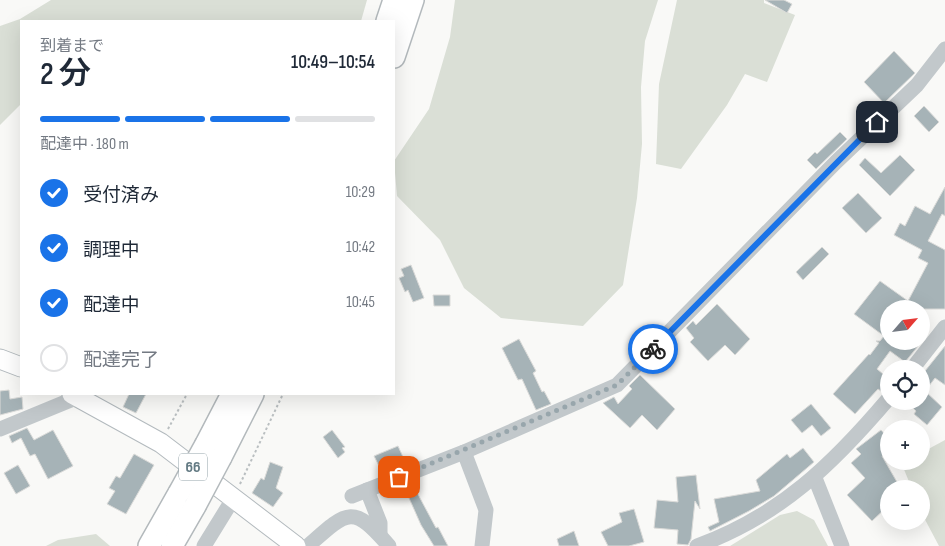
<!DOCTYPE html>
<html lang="ja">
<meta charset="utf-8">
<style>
body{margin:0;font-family:"Sofia Sans Condensed","Noto Sans JP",sans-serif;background:#f2f2f3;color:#1f2937;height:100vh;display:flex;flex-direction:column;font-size:19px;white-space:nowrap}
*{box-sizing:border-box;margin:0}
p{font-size:16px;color:#747a83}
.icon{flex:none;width:28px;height:28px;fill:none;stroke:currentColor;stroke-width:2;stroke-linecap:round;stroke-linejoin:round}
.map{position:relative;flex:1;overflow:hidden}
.panel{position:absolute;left:20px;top:20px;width:375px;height:375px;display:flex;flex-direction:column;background:#fff;border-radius:0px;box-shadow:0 5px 20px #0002}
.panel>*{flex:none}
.needle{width:32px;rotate:62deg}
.buttons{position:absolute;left:880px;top:300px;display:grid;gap:10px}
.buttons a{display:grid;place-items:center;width:50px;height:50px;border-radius:50%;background:#fff;box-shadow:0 5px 20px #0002;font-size:25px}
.pin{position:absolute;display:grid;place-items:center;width:42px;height:42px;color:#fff;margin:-21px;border-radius:10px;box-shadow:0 2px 8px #0006}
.courier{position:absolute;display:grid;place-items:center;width:50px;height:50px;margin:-25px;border:4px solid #1a73e8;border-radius:50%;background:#fff;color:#222;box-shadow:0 1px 6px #0007}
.headline em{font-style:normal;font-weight:600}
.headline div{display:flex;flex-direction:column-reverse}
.headline{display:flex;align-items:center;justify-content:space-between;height:85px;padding:0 20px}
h1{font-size:32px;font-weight:600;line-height:38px}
.bar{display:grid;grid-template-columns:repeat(4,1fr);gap:8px 5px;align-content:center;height:60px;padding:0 20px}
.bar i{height:6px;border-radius:4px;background:#e0e1e3}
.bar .selected{background:#1a73e8}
.bar p{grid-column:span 4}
ol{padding:0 20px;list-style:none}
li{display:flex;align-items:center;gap:15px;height:55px}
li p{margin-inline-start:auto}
li .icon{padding:5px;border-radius:50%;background:#1a73e8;color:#fff;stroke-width:4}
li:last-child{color:#747a83}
li i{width:28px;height:28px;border:2px solid #e0e1e3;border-radius:50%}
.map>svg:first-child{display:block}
.green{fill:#dadfd6}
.building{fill:#a6b3b7;stroke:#dbdbd9}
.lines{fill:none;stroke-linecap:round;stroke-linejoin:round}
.major-casing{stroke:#b3babe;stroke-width:21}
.highway-casing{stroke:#b3b9bc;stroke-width:24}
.path{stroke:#babfc1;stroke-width:2;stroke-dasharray:2.5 2.5;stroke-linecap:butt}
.minor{stroke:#c2c8cb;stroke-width:15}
.major{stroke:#fff;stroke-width:19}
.highway{stroke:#fff;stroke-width:21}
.highway-bridge-casing{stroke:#b3b9bc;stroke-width:24;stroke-linecap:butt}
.highway-bridge{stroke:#fff;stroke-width:21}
.done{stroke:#98a6ac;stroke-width:5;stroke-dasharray:0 9}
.route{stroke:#1a73e8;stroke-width:6}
.labels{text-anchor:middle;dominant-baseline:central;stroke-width:5;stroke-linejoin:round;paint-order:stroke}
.shield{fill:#fff;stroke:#92a2a8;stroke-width:1}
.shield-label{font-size:16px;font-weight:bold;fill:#637a83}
</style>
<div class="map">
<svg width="945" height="546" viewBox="0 0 945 546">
<rect width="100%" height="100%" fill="#f9f9f7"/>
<g class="green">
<polygon points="51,0 367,0 361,21 21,21 21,104 0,125 0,26 20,19"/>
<polygon points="455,0 658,0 645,41 641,87 642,144 637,198 623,285 583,326 501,318 464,288 440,240 397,196 394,161 429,109 450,37"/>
<polygon points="677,0 764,0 764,3 795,15 767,82 745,74 727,105 681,169 656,164 659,84"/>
<polygon points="945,440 945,546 939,546 921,512 921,489 912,489 903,467 911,461 921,461 921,453"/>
<polygon points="797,511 814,520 828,546 730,546 780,515"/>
<polygon points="96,534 110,546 46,546 58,540"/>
</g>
<g class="building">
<polygon points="765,0 784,0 792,4 787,13"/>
<polygon points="894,51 915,73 884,103 864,82"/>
<polygon points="924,106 939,122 929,132 914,116"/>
<polygon points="840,132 847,139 816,169 807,160 815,152 817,154"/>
<polygon points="900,155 915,170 890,196 859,165 865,158 881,173"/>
<polygon points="945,187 945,216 942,214 928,241 945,250 945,309 889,309 889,314 884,321 889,325 889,341 911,341 918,346 905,362 890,351 877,369 889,379 889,383 881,391 878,389 855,414 833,394 869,354 870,355 879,343 876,341 880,341 884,336 854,314 880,281 908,301 928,263 918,258 922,250 894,235 900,223 905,226 915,206 930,214"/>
<polygon points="858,193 882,218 866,233 842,208"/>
<polygon points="822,247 829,254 803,280 796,272"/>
<polygon points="411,265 424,298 413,302 408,290 405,292 399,278 404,276 401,269"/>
<polygon points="433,295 450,295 450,306 434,306"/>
<polygon points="717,304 750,339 735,355 725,345 708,361 690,342 694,338 686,328 693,321 696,325"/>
<polygon points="519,339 536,371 533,373 542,392 544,391 551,404 536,410 522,379 518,380 502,348"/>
<polygon points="945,346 945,385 935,378 925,391 942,407 927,425 914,414 916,411 906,401 921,401 921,376"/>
<polygon points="640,375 675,409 657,430 642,415 630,428 603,403 614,397 618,404 632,389 629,386"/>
<polygon points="9,390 10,399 22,397 23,409 0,415 0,391"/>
<polygon points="129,394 146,394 136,413 123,407"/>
<polygon points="811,404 831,428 821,436 812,425 802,433 791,420"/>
<polygon points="27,428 34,440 53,430 73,466 48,479 35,454 30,456 21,438 12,443 9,436"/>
<polygon points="332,430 345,447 342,448 345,452 338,458 323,437"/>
<polygon points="881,430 889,439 889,451 882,456 901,489 889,489 889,505 872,521 847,495 865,478 851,463 861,454 856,449"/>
<polygon points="398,446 403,457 380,468 374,456"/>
<polygon points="803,448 814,462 774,496 749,511 710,531 708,527 719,522 714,499 760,491 756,480 787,454 790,458"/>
<polygon points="134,454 154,465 126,514 107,504 115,491 109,488 116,476 120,478"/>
<polygon points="270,462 283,467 276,488 283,493 273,507 252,493 261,478 264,480"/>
<polygon points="18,465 30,486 16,494 4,473"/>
<polygon points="696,475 700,509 695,501 691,539 688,545 677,544 678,530 654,528 657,500 678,502 676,477"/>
<polygon points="413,485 436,528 438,527 448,546 434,546 421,525 405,489"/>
<polygon points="634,509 644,542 629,546 608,546 601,532 622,522 619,513"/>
<polygon points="574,531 579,546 559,546 557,539"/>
</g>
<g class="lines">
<g class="major-casing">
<g id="major">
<polyline points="0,359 21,367"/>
<polyline points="72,394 161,443 296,546"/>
</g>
</g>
<g class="highway-casing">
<g id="highway">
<polyline points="387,21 394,0"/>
<polyline points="394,57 413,0"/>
<polyline points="206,444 232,394"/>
<polyline points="221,457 253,394"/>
<polyline points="149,546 179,493"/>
<polyline points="172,546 195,506"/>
</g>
</g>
<g class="path">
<polyline points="168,429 187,394"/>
<polyline points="240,484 283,394"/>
</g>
<g class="minor">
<polyline points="912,369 945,327"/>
<polyline points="0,429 78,397"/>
<polyline points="464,452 486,510 482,546"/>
<polyline points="815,478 842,546"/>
<polyline points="367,490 380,523 380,535"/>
<polyline points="352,496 464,452 617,385 836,162 917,85 945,49"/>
<polyline points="204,546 233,499"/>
<path d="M308 546C348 510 353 504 389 546"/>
<path d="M697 546C780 516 833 464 889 398"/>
</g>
<use href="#major" class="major"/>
<use href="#highway" class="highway"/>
<g class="highway-bridge-casing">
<g id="highway-bridge">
<polyline points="179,493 206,444"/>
<polyline points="195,506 221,457"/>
</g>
</g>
<use href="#highway-bridge" class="highway-bridge"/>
</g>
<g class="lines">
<polyline class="done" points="399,477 617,385 653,349"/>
<polyline class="route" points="653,349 877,122"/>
</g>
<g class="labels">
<rect class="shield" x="179" y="453.5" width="28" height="27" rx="4"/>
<g class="shield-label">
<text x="193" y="467">66</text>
</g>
</g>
</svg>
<div class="buttons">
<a><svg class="needle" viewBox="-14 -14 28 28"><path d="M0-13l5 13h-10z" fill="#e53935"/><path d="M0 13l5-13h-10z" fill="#747a83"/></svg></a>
<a><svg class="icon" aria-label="locate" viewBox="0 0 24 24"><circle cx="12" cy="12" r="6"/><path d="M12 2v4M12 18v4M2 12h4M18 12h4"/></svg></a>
<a>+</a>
<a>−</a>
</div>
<div class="pin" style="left:399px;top:477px;background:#ea580c"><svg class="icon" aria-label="bag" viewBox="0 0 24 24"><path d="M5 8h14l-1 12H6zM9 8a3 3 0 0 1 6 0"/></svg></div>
<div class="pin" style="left:877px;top:122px;background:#1f2937"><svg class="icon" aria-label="home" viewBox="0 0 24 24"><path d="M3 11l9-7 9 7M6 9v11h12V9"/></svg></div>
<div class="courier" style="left:653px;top:349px"><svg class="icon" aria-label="bike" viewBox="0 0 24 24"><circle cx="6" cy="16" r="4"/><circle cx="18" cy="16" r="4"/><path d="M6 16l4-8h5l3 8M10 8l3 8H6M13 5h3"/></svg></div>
<section class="panel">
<div class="headline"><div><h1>2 分</h1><p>到着まで</p></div><em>10:49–10:54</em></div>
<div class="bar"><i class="selected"></i><i class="selected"></i><i class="selected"></i><i></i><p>配達中 · 180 m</p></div>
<ol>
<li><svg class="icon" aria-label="check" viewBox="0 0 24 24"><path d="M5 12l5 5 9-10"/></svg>受付済み<p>10:29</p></li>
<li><svg class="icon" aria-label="check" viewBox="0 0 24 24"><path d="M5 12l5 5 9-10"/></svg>調理中<p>10:42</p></li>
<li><svg class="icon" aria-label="check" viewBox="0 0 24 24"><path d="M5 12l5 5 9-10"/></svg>配達中<p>10:45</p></li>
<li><i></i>配達完了</li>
</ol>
</section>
</div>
